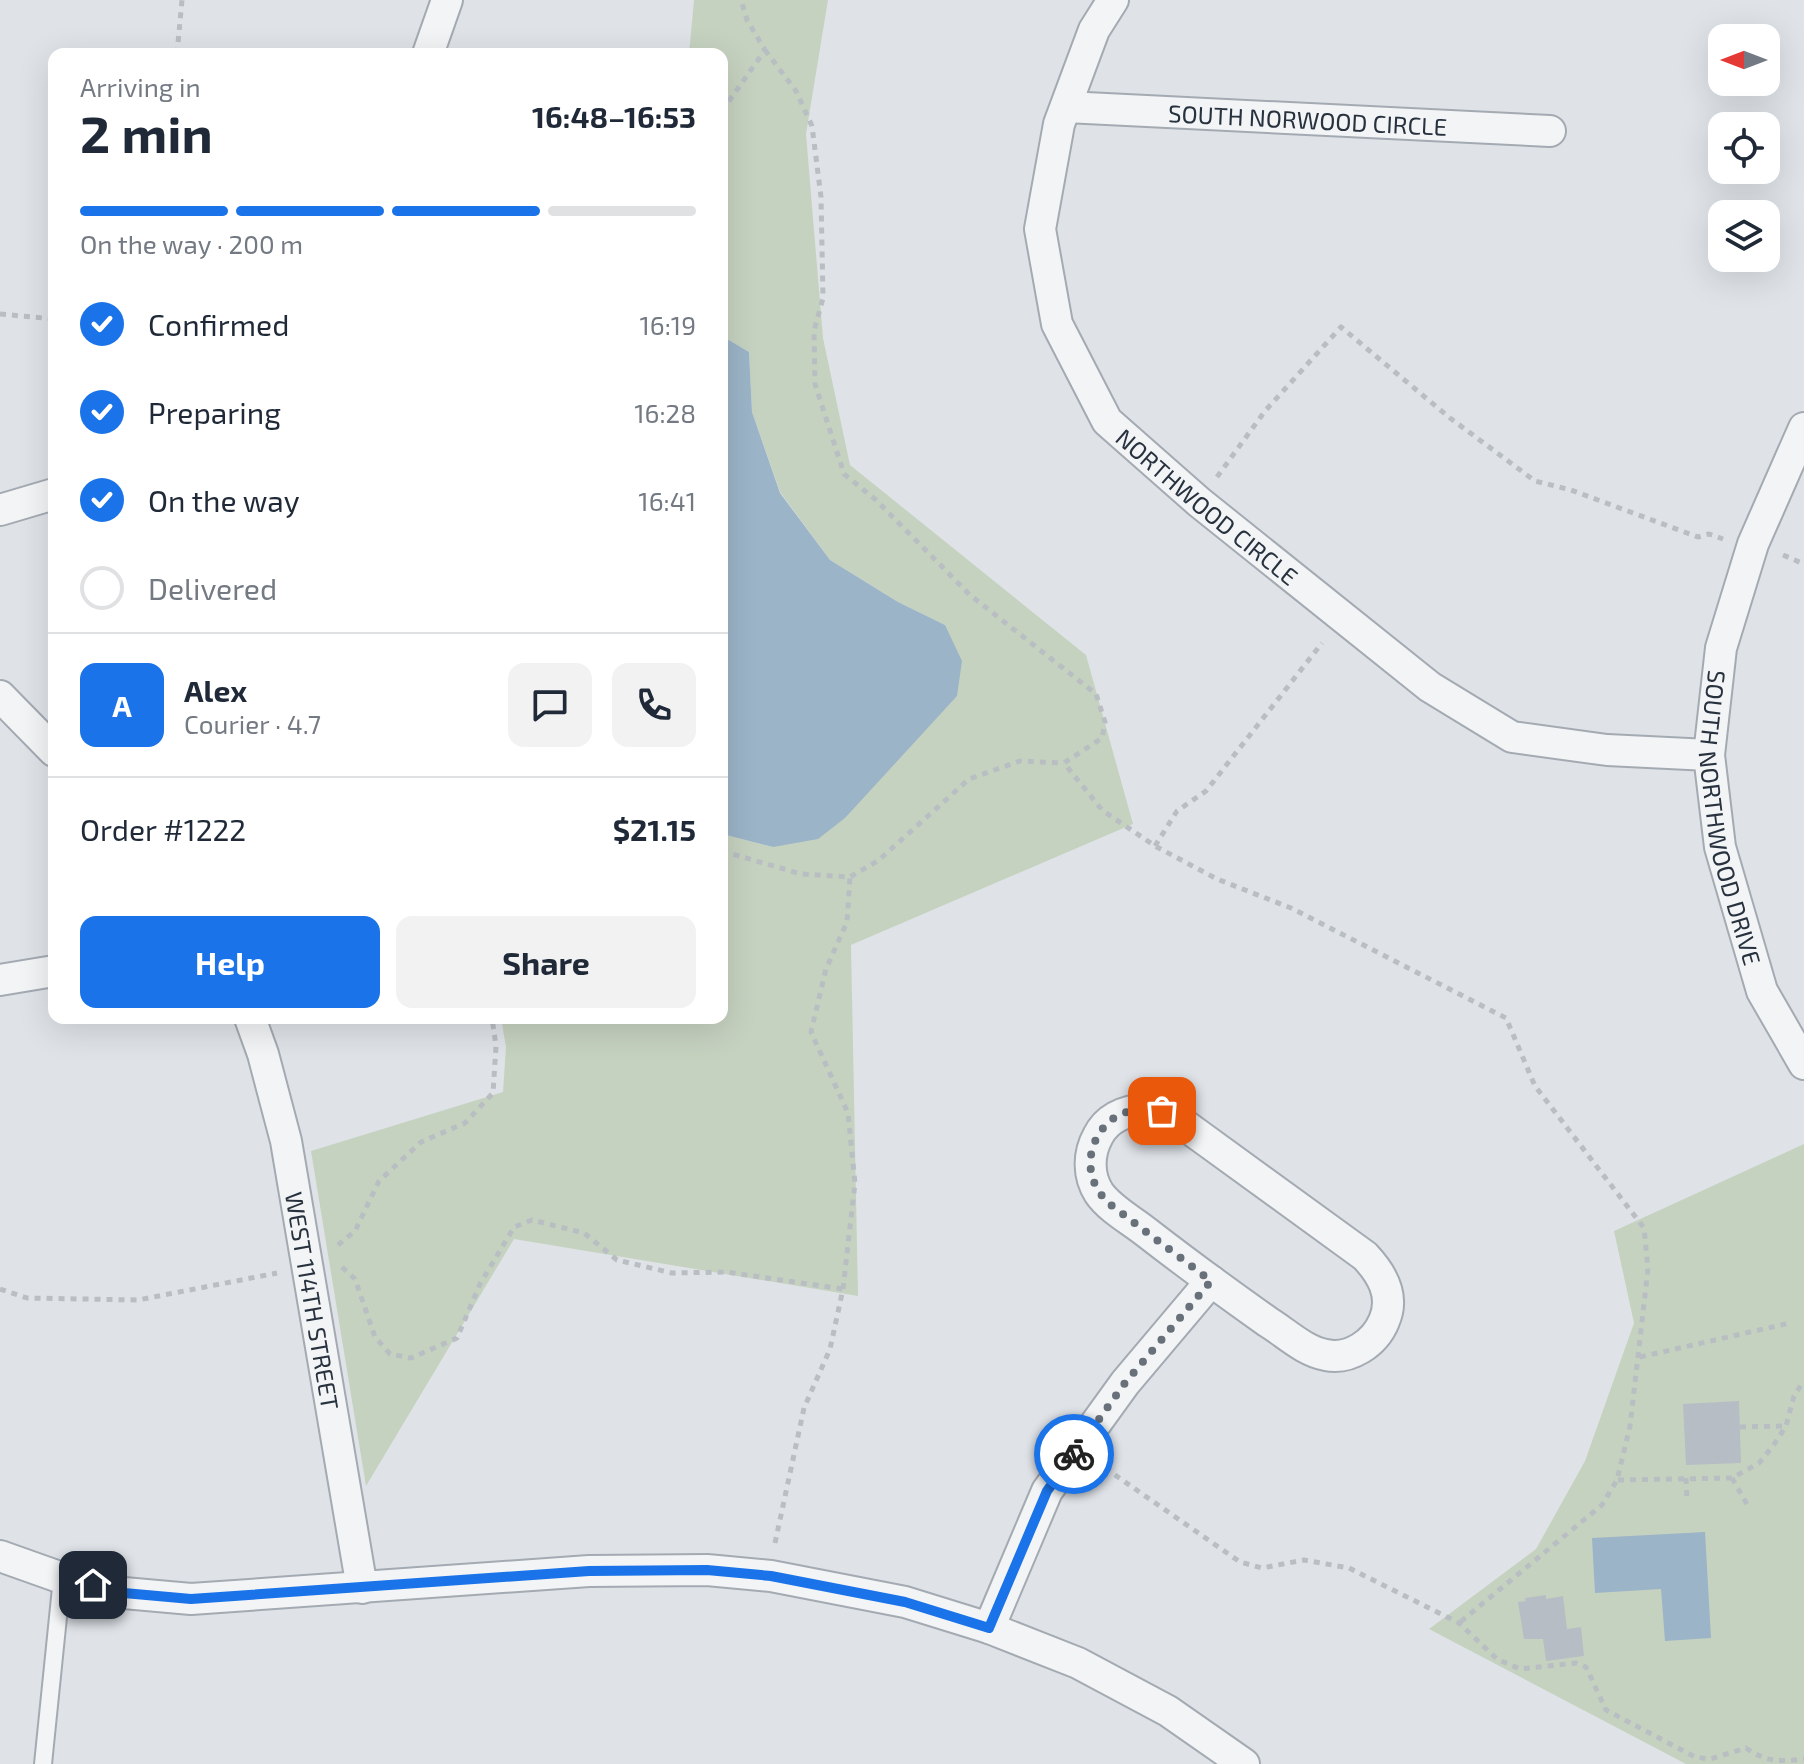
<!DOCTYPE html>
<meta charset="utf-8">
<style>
body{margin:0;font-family:"Exo 2",sans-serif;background:#f2f2f3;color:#1f2937;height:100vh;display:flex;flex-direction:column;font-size:30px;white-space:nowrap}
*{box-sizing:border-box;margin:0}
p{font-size:26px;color:#747a83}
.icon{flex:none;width:44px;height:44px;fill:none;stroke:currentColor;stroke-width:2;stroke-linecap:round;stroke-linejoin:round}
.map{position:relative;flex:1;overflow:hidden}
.drawer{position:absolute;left:48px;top:48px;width:680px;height:976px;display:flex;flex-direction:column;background:#fff;border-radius:16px;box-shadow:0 8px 32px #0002}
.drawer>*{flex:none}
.needle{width:52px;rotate:270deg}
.tools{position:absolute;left:1708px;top:24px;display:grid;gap:16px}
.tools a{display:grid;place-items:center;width:72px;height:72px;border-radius:16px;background:#fff;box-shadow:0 8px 32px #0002;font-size:40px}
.pin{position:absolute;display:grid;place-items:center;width:68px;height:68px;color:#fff;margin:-34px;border-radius:16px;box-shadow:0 4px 12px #0006}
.courier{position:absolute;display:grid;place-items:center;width:80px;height:80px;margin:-40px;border:6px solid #1a73e8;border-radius:50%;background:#fff;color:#222;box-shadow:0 2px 10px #0007}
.overview em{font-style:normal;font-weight:700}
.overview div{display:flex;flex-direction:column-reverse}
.overview{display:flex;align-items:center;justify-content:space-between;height:136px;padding:0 32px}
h1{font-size:52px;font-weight:700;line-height:60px}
.bar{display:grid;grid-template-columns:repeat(4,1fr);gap:12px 8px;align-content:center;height:96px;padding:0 32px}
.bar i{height:10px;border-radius:6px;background:#e0e1e3}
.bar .current{background:#1a73e8}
.bar p{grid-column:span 4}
.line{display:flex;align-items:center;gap:20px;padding:0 32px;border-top:2px solid #e0e1e3}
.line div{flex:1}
.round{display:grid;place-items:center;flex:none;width:84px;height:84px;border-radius:16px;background:#f2f2f3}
ol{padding:0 32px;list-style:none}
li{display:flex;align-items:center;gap:24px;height:88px}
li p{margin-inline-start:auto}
li .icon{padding:8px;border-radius:50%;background:#1a73e8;color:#fff;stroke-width:4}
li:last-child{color:#747a83}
li i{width:44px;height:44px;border:4px solid #e0e1e3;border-radius:50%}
.action{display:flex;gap:16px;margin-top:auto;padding:16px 32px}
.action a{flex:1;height:92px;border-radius:16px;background:#1a73e8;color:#fff;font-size:32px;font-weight:700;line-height:92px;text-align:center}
.action a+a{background:#f2f2f3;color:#1f2937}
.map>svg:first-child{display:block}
</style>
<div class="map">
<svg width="1804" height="1764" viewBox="0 0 1804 1764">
<rect width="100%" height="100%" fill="#dfe3e8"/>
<path fill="#c6d2c0" d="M694 0H828L806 134 823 338 850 465 1086 655 1133 824 851 945 858 1296 514 1239 366 1486 311 1151 503 1092 506 1047 501 1018H722V834L773 847 935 717 957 696 945 625 898 602 830 560 780 492 752 412 749 352 722 336V54H689Z
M1804 1144V1764H1686L1429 1629 1536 1549 1585 1461 1634 1323 1614 1231Z"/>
<path fill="#9bb4c7" d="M722 336 749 352 752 412 780 493 830 560 898 602 945 625 962 661 957 696 845 818 818 839 773 847 722 834Z
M1705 1532 1711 1638 1665 1641 1661 1589 1595 1593 1592 1538Z"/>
<path fill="#b6bdc5" d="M1739 1401 1741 1463 1686 1465 1683 1404Z
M1546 1595V1599L1563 1596 1567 1629 1581 1627 1584 1656 1546 1661 1543 1639H1524L1518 1602 1526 1601 1525 1598Z"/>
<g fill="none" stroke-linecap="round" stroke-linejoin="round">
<defs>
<path id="service" d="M43 1764 62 1578"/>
<g id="minor">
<path id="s1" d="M1113 0 1094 30 1059 124 1040 229 1057 324 1107 421 1199 502 1430 687 1512 737 1607 750 1709 755"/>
<path d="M428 54 447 0"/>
<path id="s2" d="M1066 107 1550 131"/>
<path id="s3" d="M1804 428 1753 544 1721 648 1709 755 1720 847 1762 991 1804 1064"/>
<path d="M0 510 54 494"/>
<path d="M0 696 54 751"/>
<path d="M0 980 54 971"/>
<path id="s4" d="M250 1018 263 1054 286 1141 362 1588"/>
<path d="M1148 1109 1175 1118 1365 1256C1382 1274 1395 1296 1384 1321 1375 1343 1350 1360 1326 1355 1304 1351 1286 1333 1268 1322 1227 1293 1186 1263 1146 1232 1131 1220 1110 1209 1099 1193 1088 1176 1088 1154 1098 1136 1108 1116 1128 1110 1148 1109Z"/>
<path d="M0 1556 62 1578 124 1593 191 1599 589 1571 707 1570 771 1576 905 1602 989 1628 1078 1663 1168 1711 1244 1764"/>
<path d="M989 1628 1047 1491 1125 1383 1211 1281"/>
</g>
</defs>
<use href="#service" stroke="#a4aab2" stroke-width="20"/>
<use href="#minor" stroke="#a4aab2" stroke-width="34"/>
<path stroke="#b9bec3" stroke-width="5" stroke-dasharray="6 6" stroke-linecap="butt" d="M765 50 796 91 812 126 821 197 823 298 814 331 815 384 844 474 876 500 970 595 1096 694 1105 722 1102 738 1064 763 1102 810 1155 846 1217 879 1291 908 1506 1018 1535 1086 1644 1228 1648 1269 1630 1426 1617 1480 1602 1505 1459 1623
M177 54 182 0
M722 111 765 50 747 20 741 0
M0 314 54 319
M1217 477 1265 411 1341 327 1450 418 1535 481 1571 490 1698 537 1709 534 1723 539
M1783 555 1804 564
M1155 846 1177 811 1206 791 1322 643
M722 851 801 874 850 877 879 860 969 779 1020 761 1064 763
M338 1245 355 1231 379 1181 421 1142 465 1123 493 1093 496 1046 492 1018
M342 1267 355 1279 375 1337 390 1354 411 1358 457 1338 480 1284 514 1227 532 1220 584 1233 617 1260 672 1273 726 1272 843 1289
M0 1289 27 1298 138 1300 277 1273
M1640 1357 1790 1323
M1740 1427 1785 1426
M1105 1468 1240 1562 1262 1568 1304 1560 1349 1568 1459 1623 1497 1659 1520 1669 1576 1663 1586 1667 1606 1710 1695 1757 1710 1759 1746 1748C1766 1762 1780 1762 1804 1759
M1686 1478 1687 1502
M1732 1478 1748 1506
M1618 1480 1732 1478 1759 1463 1773 1446 1786 1426 1794 1396 1801 1385
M775 1543 804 1408 830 1349 843 1289 855 1183 848 1113 811 1032 826 969 847 922 850 877"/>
<use href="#service" stroke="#f2f4f6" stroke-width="16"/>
<use href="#minor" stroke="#f2f4f6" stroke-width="30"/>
</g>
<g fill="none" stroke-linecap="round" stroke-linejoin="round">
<path stroke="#68707a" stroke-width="8" stroke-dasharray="0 14.4" d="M1074 1454 1125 1383 1211 1281C1185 1261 1158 1241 1132 1221 1121 1212 1108 1205 1100 1193 1085 1172 1088 1144 1106 1125 1121 1109 1142 1107 1162 1111"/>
<path stroke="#1a73e8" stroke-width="10" d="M93 1585 124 1593 191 1599 589 1571 707 1570 771 1576 905 1602 989 1628 1047 1491 1074 1454"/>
</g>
<g text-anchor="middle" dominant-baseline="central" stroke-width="6" stroke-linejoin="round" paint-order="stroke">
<g font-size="24" fill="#28323f" stroke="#eff2f6">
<text stroke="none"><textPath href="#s2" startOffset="242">SOUTH NORWOOD CIRCLE</textPath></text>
<text stroke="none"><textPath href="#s1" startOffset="580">NORTHWOOD CIRCLE</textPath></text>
<text stroke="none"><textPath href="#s3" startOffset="408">SOUTH NORTHWOOD DRIVE</textPath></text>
<text stroke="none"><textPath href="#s4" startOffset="290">WEST 114TH STREET</textPath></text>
</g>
</g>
</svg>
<div class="tools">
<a><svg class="needle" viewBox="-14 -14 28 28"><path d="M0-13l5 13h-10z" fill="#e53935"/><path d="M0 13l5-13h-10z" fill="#747a83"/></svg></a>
<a><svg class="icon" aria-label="locate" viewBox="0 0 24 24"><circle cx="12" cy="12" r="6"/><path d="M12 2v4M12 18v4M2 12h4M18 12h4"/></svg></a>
<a><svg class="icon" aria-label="layers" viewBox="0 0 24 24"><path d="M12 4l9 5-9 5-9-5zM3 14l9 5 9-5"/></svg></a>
</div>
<div class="pin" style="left:1162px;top:1111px;background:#ea580c"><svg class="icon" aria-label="bag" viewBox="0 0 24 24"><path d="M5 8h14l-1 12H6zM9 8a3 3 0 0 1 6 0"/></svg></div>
<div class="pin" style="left:93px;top:1585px;background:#1f2937"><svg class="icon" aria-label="home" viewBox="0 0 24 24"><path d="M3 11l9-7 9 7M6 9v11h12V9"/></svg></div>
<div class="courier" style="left:1074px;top:1454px"><svg class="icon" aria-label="bike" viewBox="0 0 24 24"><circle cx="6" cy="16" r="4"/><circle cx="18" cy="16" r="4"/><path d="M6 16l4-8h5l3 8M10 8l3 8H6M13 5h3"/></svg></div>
<section class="drawer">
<div class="overview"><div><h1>2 min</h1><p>Arriving in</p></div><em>16:48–16:53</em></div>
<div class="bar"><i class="current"></i><i class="current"></i><i class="current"></i><i></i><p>On the way · 200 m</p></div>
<ol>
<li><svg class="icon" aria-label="check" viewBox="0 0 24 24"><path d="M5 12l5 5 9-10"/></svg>Confirmed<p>16:19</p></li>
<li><svg class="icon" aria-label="check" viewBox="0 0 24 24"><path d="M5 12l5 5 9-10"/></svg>Preparing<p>16:28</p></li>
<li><svg class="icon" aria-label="check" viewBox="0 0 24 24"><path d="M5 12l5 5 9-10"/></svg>On the way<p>16:41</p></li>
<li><i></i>Delivered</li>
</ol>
<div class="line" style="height:144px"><b class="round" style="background:#1a73e8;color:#fff">A</b><div><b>Alex</b><p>Courier · 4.7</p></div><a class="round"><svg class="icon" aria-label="chat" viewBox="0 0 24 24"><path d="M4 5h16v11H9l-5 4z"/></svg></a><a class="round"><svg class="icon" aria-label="phone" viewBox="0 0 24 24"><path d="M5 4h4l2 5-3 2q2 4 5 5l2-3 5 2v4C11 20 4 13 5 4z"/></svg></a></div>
<div class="line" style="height:104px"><div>Order #1222</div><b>$21.15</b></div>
<div class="action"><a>Help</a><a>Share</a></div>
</section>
</div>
